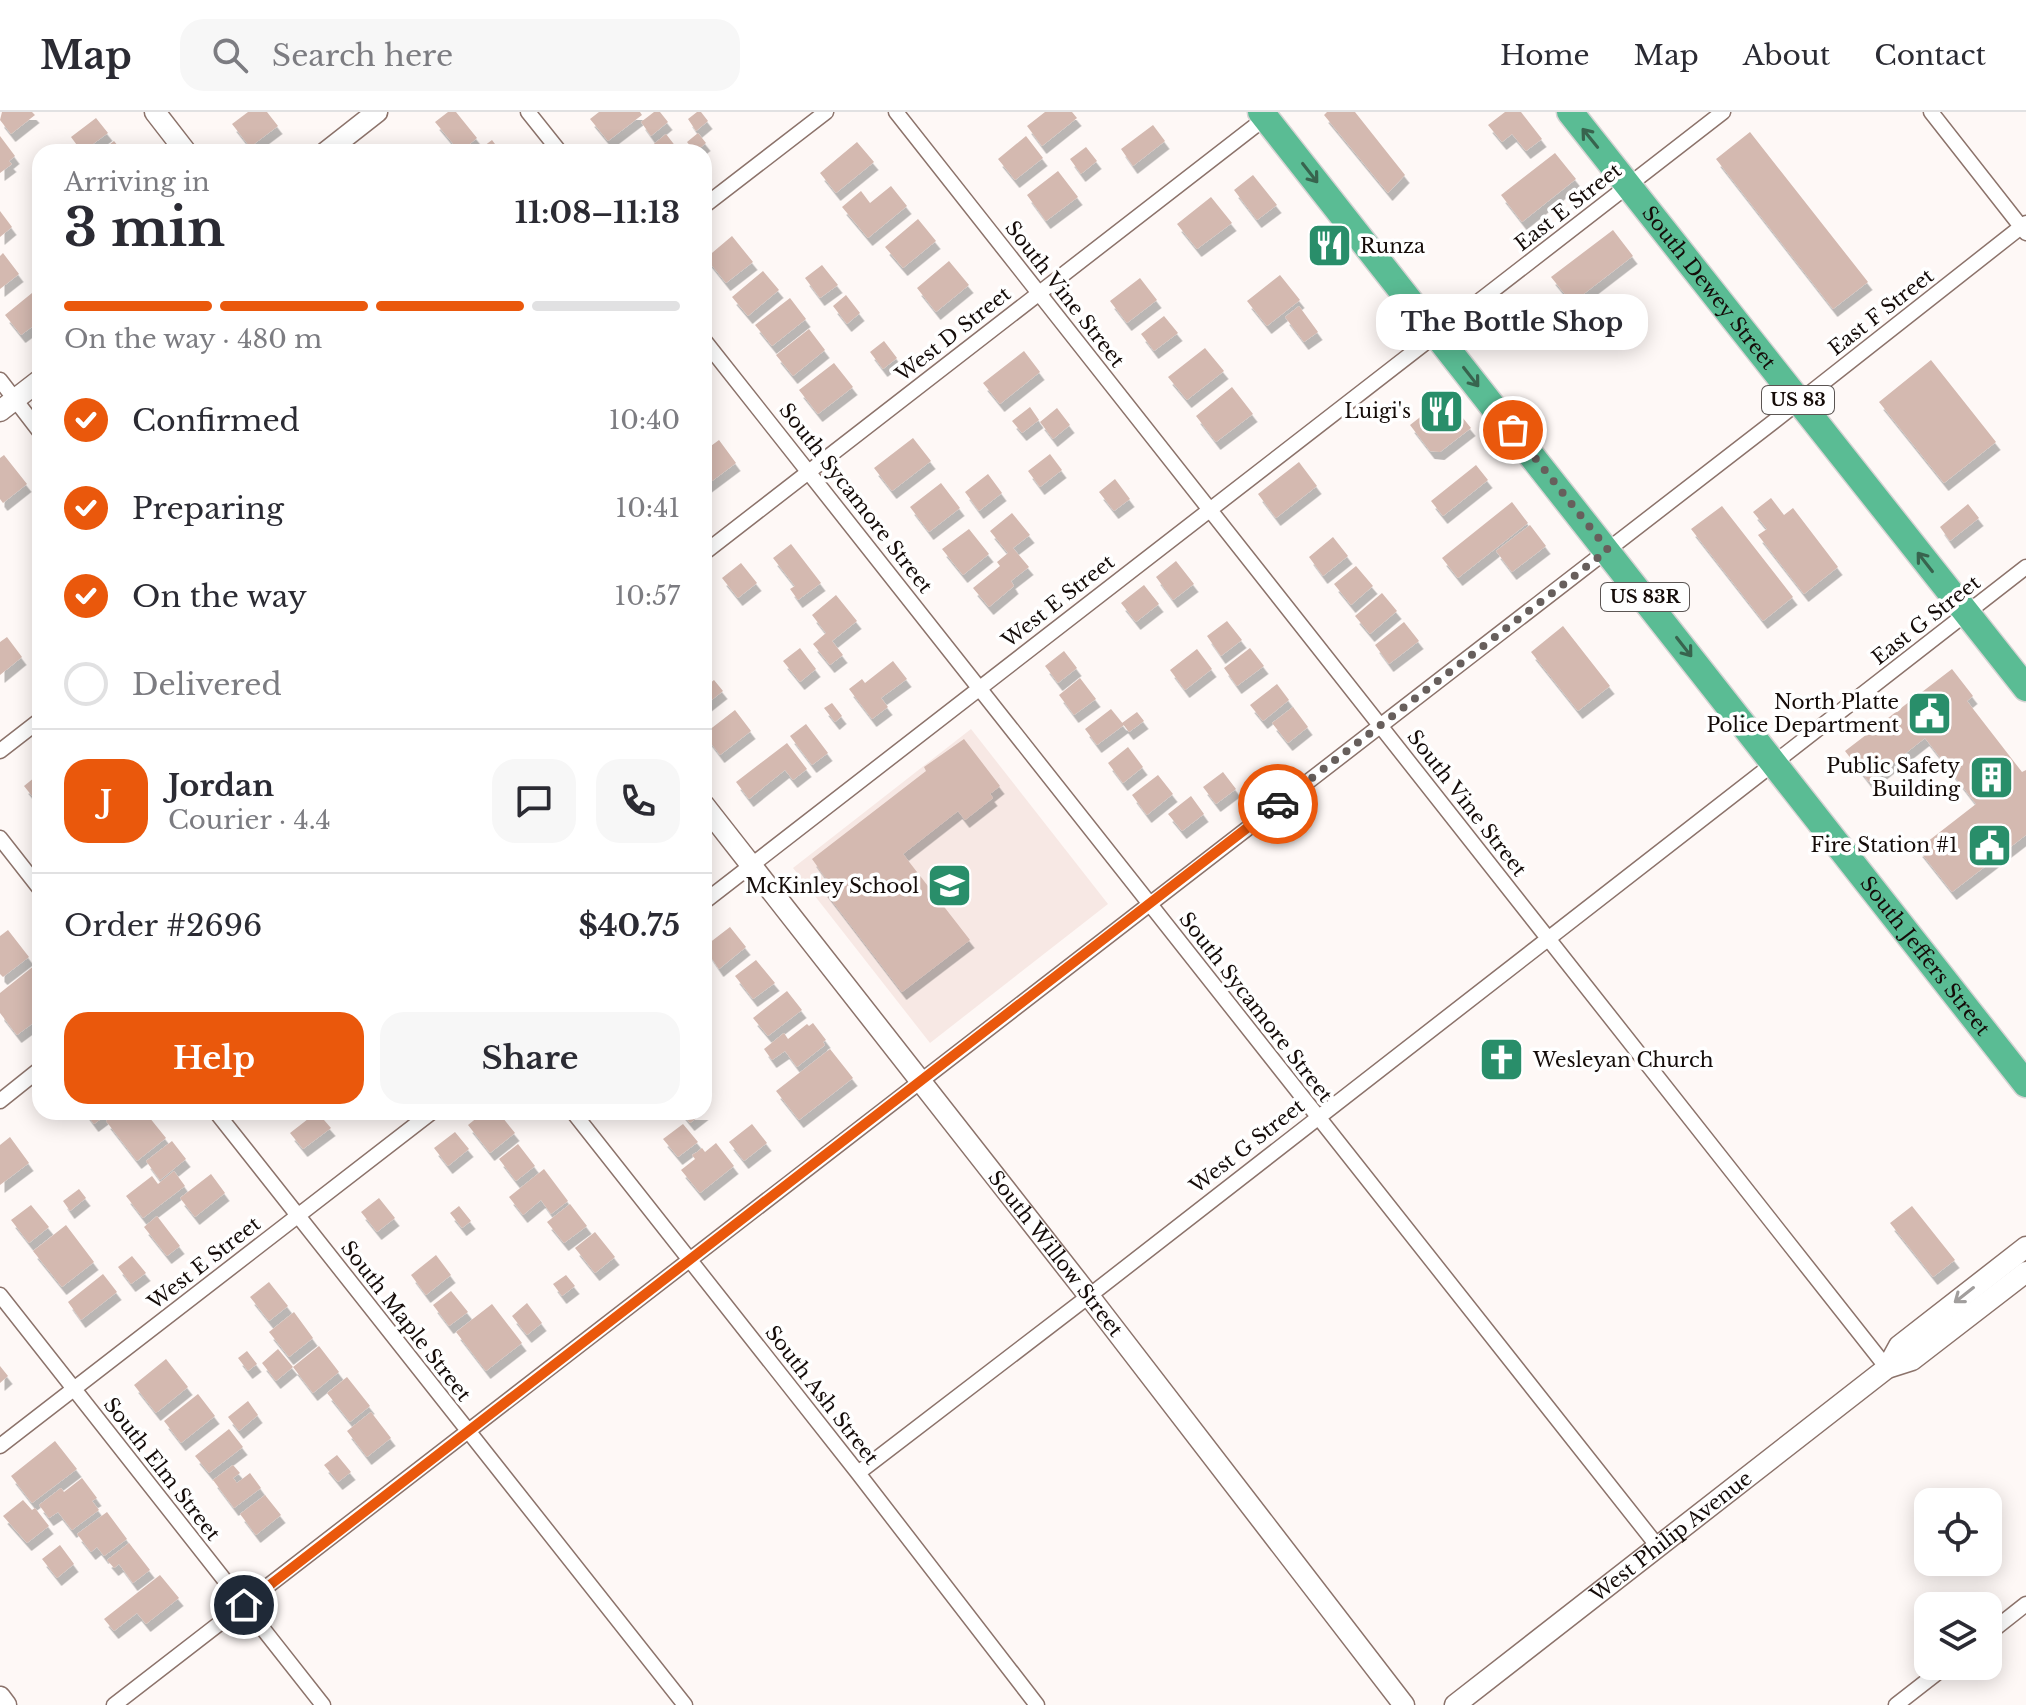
<!DOCTYPE html>
<meta charset="utf-8">
<style>
body{margin:0;font-family:"Libre Baskerville",serif;background:#f7f7f7;color:#2b2b33;height:100vh;display:flex;flex-direction:column;font-size:30px;white-space:nowrap}
*{box-sizing:border-box;margin:0}
p{font-size:26px;color:#7c7c81}
.icon{flex:none;width:44px;height:44px;fill:none;stroke:currentColor;stroke-width:2;stroke-linecap:round;stroke-linejoin:round}
.map{position:relative;flex:1;overflow:hidden}
.details{position:absolute;left:32px;top:32px;width:680px;height:976px;display:flex;flex-direction:column;background:#fff;border-radius:24px;box-shadow:0 4px 20px #0003}
.details>*{flex:none}
.fabs{position:absolute;left:1914px;top:1376px;display:grid;gap:16px}
.fabs a{display:grid;place-items:center;width:88px;height:88px;border-radius:16px;background:#fff;box-shadow:0 4px 20px #0003;font-size:40px}
.pin{position:absolute;display:grid;place-items:center;width:68px;height:68px;color:#fff;margin:-34px;border:4px solid #fff;border-radius:50%;box-shadow:0 2px 8px #0007}
.courier{position:absolute;display:grid;place-items:center;width:80px;height:80px;margin:-40px;border:6px solid #ea580c;border-radius:50%;background:#fff;color:#222;box-shadow:0 2px 10px #0007}
.bubble{position:absolute;height:56px;border-radius:24px;background:#fff;box-shadow:0 4px 20px #0003;font-size:26px;font-weight:700;line-height:56px;text-align:center}
.overview em{font-style:normal;font-weight:700}
.overview div{display:flex;flex-direction:column-reverse}
.overview{display:flex;align-items:center;justify-content:space-between;height:136px;padding:0 32px}
h1{font-size:52px;font-weight:700;line-height:60px}
.bar{display:grid;grid-template-columns:repeat(4,1fr);gap:12px 8px;align-content:center;height:96px;padding:0 32px}
.bar i{height:10px;border-radius:6px;background:#e1e1e2}
.bar .on{background:#ea580c}
.bar p{grid-column:span 4}
.line{display:flex;align-items:center;gap:20px;padding:0 32px;border-top:2px solid #e1e1e2}
.line div{flex:1}
.round{display:grid;place-items:center;flex:none;width:84px;height:84px;border-radius:24px;background:#f7f7f7}
ol{padding:0 32px;list-style:none}
li{display:flex;align-items:center;gap:24px;height:88px}
li p{margin-inline-start:auto}
li .icon{padding:8px;border-radius:50%;background:#ea580c;color:#fff;stroke-width:4}
li:last-child{color:#7c7c81}
li i{width:44px;height:44px;border:4px solid #e1e1e2;border-radius:50%}
.action{display:flex;gap:16px;margin-top:auto;padding:16px 32px}
.action a{flex:1;height:92px;border-radius:24px;background:#ea580c;color:#fff;font-size:32px;font-weight:700;line-height:92px;text-align:center}
.action a+a{background:#f7f7f7;color:#2b2b33}
header{display:flex;align-items:center;gap:48px;box-sizing:border-box;height:112px;padding:0 40px;background:#fff;border-bottom:2px solid #e1e1e2}
header strong{font-size:38px}
nav{display:flex;gap:44px;margin-inline-start:auto;font-size:28px}
.search{width:560px;height:72px;background:#f7f7f7;display:flex;align-items:center;gap:20px;box-sizing:border-box;padding:0 28px;border-radius:24px;color:#7c7c81;font-size:30px}
.map>svg:first-child{display:block}
</style>
<header>
<strong>Map</strong>
<div class="search"><svg class="icon" aria-label="search" viewBox="0 0 24 24"><circle cx="10" cy="10" r="6"/><path d="M15 15l6 6"/></svg>Search here</div>
<nav><a>Home</a><a>Map</a><a>About</a><a>Contact</a></nav>
</header>
<div class="map">
<svg width="2026" height="1593" viewBox="0 0 2026 1593">
<defs>
<filter id="shadow"><feDropShadow dx="4.5" dy="8" stdDeviation="0" flood-color="#0004"/></filter>
</defs>
<rect width="100%" height="100%" fill="#fef8f6"/>
<path fill="#f7e8e4" d="M971 617 1108 792 930 931 793 756Z"/>
<path fill="#d4b9b0" filter="url(#shadow)" d="M2 0H32L35 3 11 22 0 8Z
M248 0H267L278 14 250 35 232 12Z
M448 0H456L477 26 460 40 435 10Z
M599 0H640L642 3 608 29 590 7Z
M654 0H660L668 10 651 24 641 10Z
M697 0H701L708 9 696 19 688 7Z
M1045 0H1072L1077 6 1042 34 1027 14Z
M1327 0H1355L1405 63 1388 81 1324 3Z
M1505 0H1521L1542 27 1526 39 1512 22 1502 30 1488 13Z
M96 6 108 21 82 40 71 25Z
M1153 13 1165 29 1133 54 1121 37Z
M1750 20 1868 170 1833 197 1716 47Z
M698 21 706 31 695 40 687 30Z
M666 22 680 40H644Z
M0 24 15 44 9 49 12 52 0 61Z
M1026 24 1043 46 1015 68 998 47Z
M492 28 501 40H476Z
M114 29 123 40H100Z
M857 30 874 50 836 81 820 61Z
M1086 35 1097 49 1081 62 1070 47Z
M1555 41 1576 67 1522 110 1501 83Z
M1058 59 1078 85 1046 109 1027 83Z
M1253 63 1277 93 1257 108 1234 78Z
M891 74 907 94 868 126 842 95 861 79 870 91Z
M1211 85 1232 111 1197 137 1177 112Z
M0 99 12 115 0 125Z
M918 107 936 129 903 156 885 135Z
M1613 118 1633 144 1572 191 1551 165Z
M732 124 753 150 726 171 706 146Z
M3 141 19 162 0 177V144Z
M949 149 969 173 936 200 917 176Z
M822 153 838 173 820 186 805 166Z
M763 159 779 178 748 204 732 185Z
M1280 163 1300 188 1267 214 1247 189Z
M1140 166 1157 188 1127 211 1110 189Z
M32 181 40 191V209L21 223 5 203Z
M846 183 860 201 847 212 833 194Z
M790 186 806 207 772 234 755 213Z
M1299 194 1318 220 1304 230 1285 205Z
M1164 204 1178 221 1154 239 1141 222Z
M809 217 825 238 793 264 776 243Z
M884 229 897 246 883 257 870 240Z
M1205 236 1224 259 1187 288 1168 265Z
M1024 239 1040 260 1000 292 983 271Z
M1931 248 1996 330 1944 371 1879 290Z
M834 251 853 275 818 302 799 278Z
M1232 275 1253 302 1216 330 1196 304Z
M1446 285 1471 316 1440 340 1430 339 1410 313Z
M1030 295 1039 308 1022 321 1012 309Z
M1057 296 1070 313 1053 327 1040 310Z
M913 326 931 349 892 379 874 356Z
M719 328 736 351 704 375V339Z
M1050 342 1062 358 1040 375 1028 359Z
M4 343 27 372 3 391 0 387V346Z
M1299 350 1317 374 1276 406 1258 382Z
M1476 353 1488 368 1443 404 1431 389Z
M988 362 1002 381 979 399 965 380Z
M1115 367 1130 387 1114 399 1099 380Z
M941 371 960 396 929 420 910 395Z
M1771 386 1784 403 1793 396 1838 455 1804 482 1758 423 1767 417 1753 400Z
M1512 390 1528 411 1458 466 1442 446Z
M1968 392 1979 406 1950 429 1940 415Z
M1722 394 1793 485 1763 509 1691 417Z
M1012 401 1030 423 1013 436 1029 455 1011 469 1014 474 989 495 973 476 1000 454 997 450 1008 441 990 419Z
M1530 413 1546 434 1512 460 1496 439Z
M969 417 989 442 963 463 942 437Z
M1333 425 1348 444 1323 464 1309 445Z
M791 432 821 471 798 488 790 477 795 474 773 446Z
M1176 449 1194 472 1173 488 1156 465Z
M741 451 757 471 738 486 722 466Z
M1356 454 1373 474 1351 493 1334 472Z
M1144 473 1159 492 1136 510 1121 491Z
M1382 481 1397 499 1370 522 1355 504Z
M836 483 857 509 832 529 843 543 830 553 813 532 826 521 812 503Z
M1227 509 1242 528 1221 544 1207 524Z
M1404 510 1419 529 1389 552 1375 533Z
M1563 514 1610 574 1578 599 1531 540Z
M7 525 22 545 0 563V530Z
M800 536 816 557 800 570 783 549Z
M1250 536 1264 554 1237 574 1224 556Z
M1197 537 1212 557 1185 578 1170 558Z
M1064 539 1077 556 1058 571 1045 554Z
M893 549 907 567 881 586 888 595 872 607 849 577 862 567 865 571Z
M1952 557 1973 584 1967 589 2022 660 2026 658V723L1952 780 1918 737 1976 692 1925 626 1869 670 1845 639Z
M1080 566 1096 587 1074 603 1059 583Z
M704 567 709 572 714 568 723 579 704 594Z
M1277 572 1289 588 1263 609 1250 593Z
M832 591 842 604 835 610 824 596Z
M1293 595 1308 615 1288 631 1272 611Z
M1111 597 1124 613 1097 633 1085 617Z
M735 598 751 619 720 643 704 622Z
M1137 600 1144 609 1129 620 1122 611Z
M806 612 828 641 812 653 790 624Z
M964 627 1000 674 990 682 993 686 965 708 958 699 903 742 970 828 902 880 823 777 830 772 812 747 926 659 924 655Z
M787 631 807 657 793 668 785 658 749 687 736 670Z
M1128 635 1143 655 1123 671 1108 651Z
M1223 660 1236 677 1216 692 1203 675Z
M40 661V694L24 674Z
M1158 663 1173 682 1147 703 1132 683Z
M1191 684 1204 702 1182 719 1168 702Z
M730 815 746 835 719 857 704 835Z
M8 818 29 845 3 865 0 862V824Z
M756 848 775 871 753 887 735 864Z
M35 853 40 860V906L17 923 0 901V881Z
M787 879 802 898 768 924 753 906Z
M813 911 826 928 823 930 825 933 797 955 785 939 772 948 764 937 784 921 788 927 807 912 809 914Z
M830 937 853 966 799 1008 776 979Z
M85 1000H110L94 1012Z
M118 1000H145L166 1026 137 1049 106 1009Z
M317 1000 331 1016 303 1037 290 1021Z
M484 1000H498L515 1021 490 1041 468 1013Z
M681 1000H704L690 1011Z
M683 1012 698 1030 678 1045 663 1027Z
M752 1012 767 1031 744 1049 729 1030Z
M455 1020 469 1037 448 1054 434 1036Z
M10 1025 29 1051 0 1073V1033Z
M172 1029 186 1047 160 1068 146 1049Z
M716 1031 734 1054 700 1081 681 1058 695 1047 692 1043 697 1040 702 1036 705 1040Z
M518 1032 535 1054 516 1069 499 1047Z
M544 1057 568 1089 551 1102 541 1088 523 1103 509 1085Z
M174 1059 185 1074 143 1106 126 1084 152 1064 158 1072Z
M211 1062 225 1081 195 1105 180 1086Z
M79 1077 86 1086 70 1099 63 1089Z
M379 1086 395 1106 377 1120 361 1100Z
M570 1092 587 1114 564 1131 547 1110Z
M31 1093 49 1115 29 1131 11 1108Z
M459 1094 471 1109 462 1116 450 1101Z
M1912 1094 1955 1148 1933 1165 1890 1111Z
M157 1104 180 1134 167 1144 144 1115Z
M66 1113 94 1150 62 1175 33 1139Z
M595 1120 615 1145 595 1161 575 1136Z
M436 1143 451 1163 426 1183 411 1163Z
M132 1144 146 1161 131 1172 118 1155Z
M103 1162 117 1180 81 1208 68 1190Z
M566 1163 575 1174 562 1184 553 1172Z
M269 1170 288 1194 269 1209 250 1185Z
M451 1179 468 1200 449 1214 433 1193Z
M527 1191 542 1211 527 1223 512 1204Z
M492 1192 522 1231 486 1259 456 1220Z
M294 1200 313 1226 289 1245 269 1220Z
M319 1234 339 1260 313 1281 293 1255 276 1269 262 1251 278 1237 293 1255Z
M247 1239 257 1252 248 1259 238 1246Z
M166 1247 188 1275 156 1301 134 1273Z
M0 1254 8 1264 0 1271Z
M347 1265 370 1294 350 1310 327 1281Z
M198 1282 215 1304 181 1331 164 1309Z
M248 1289 258 1303 239 1319 228 1305Z
M371 1300 391 1326 367 1345 347 1319Z
M229 1317 243 1335 209 1361 195 1344Z
M55 1329 77 1357 32 1391 11 1364Z
M337 1343 351 1360 338 1370 324 1353Z
M233 1353 240 1361 233 1366 237 1371 250 1361 261 1376 234 1396 213 1368Z
M82 1366 97 1386 92 1389 99 1398 72 1418 58 1400 49 1406 39 1393 61 1376 64 1380Z
M265 1383 281 1403 256 1423 240 1402Z
M23 1388 32 1398 35 1396 49 1414 27 1431 3 1404Z
M107 1400 127 1427 104 1444 97 1435 91 1440 77 1422Z
M129 1431 150 1458 133 1471 119 1452 114 1456 107 1448Z
M60 1433 74 1452 57 1466 42 1447Z
M160 1463 179 1486 146 1512 137 1501 114 1519 104 1507Z"/>
<g fill="none" stroke-linecap="round" stroke-linejoin="round">
<defs>
<path id="street" d="M528 0 560 40
M896 0 1887 1256
M1931 0 2026 121
M704 94 826 0
M704 228 1659 1436
M0 268 40 320
M704 441 1269 3
M0 639 40 608
M0 726 40 777
M704 790 1723 0
M0 989 40 957
M216 1000 685 1593
M573 1000 858 1361 1037 1593
M0 1183 323 1593
M0 1334 432 1000
M858 1361 1089 1184 2026 455
M1988 1522 2026 1492
M114 1593 1777 307 2026 111
M1896 1593 1946 1554"/>
<g id="secondary">
<path d="M155 0 186 40"/>
<path d="M326 40 377 0"/>
<path d="M0 299 40 268"/>
<path id="s1" d="M704 693 1089 1184 1404 1593"/>
<path d="M1887 1256 1899 1234 2026 1135"/>
<path d="M0 1585 6 1593"/>
<path id="s2" d="M1455 1593 1887 1256 1912 1248 2026 1160"/>
</g>
<g id="highway">
<path id="s3" d="M1261 0 2026 972"/>
<path id="s4" d="M1570 0 2026 576"/>
</g>
</defs>
<use href="#street" stroke="#8c736b" stroke-width="17"/>
<use href="#secondary" stroke="#8c736b" stroke-width="23"/>
<use href="#highway" stroke="#d5d3d3" stroke-width="29"/>
<use href="#street" stroke="#fff" stroke-width="14"/>
<use href="#secondary" stroke="#fff" stroke-width="20"/>
<use href="#highway" stroke="#5abc94" stroke-width="26"/>
</g>
<defs><path id="oneway-shaft" d="M-6 0H5M1.5-3L5.5 0L1.5 3" fill="none" stroke-width="1.6" stroke-linecap="round" stroke-linejoin="round" transform="scale(2)"/></defs>
<g stroke="#38644e">
<use href="#oneway-shaft" transform="translate(1590 26) rotate(-129)"/>
<use href="#oneway-shaft" transform="translate(1310 61) rotate(52)"/>
<use href="#oneway-shaft" transform="translate(1471 265) rotate(52)"/>
<use href="#oneway-shaft" transform="translate(1925 450) rotate(-128)"/>
<use href="#oneway-shaft" transform="translate(1684 535) rotate(52)"/>
</g>
<use stroke="#a19e9d" href="#oneway-shaft" transform="translate(1964 1183) rotate(142)"/>
<g fill="none" stroke-linecap="round" stroke-linejoin="round">
<path stroke="#675f5c" stroke-width="8" stroke-dasharray="0 14.4" d="M1278 692 1608 438 1513 318"/>
<path stroke="#ea580c" stroke-width="10" d="M244 1493 1278 692"/>
</g>
<defs>
<symbol id="restaurant-square" viewBox="-11 -11 22 22"><rect x="-9" y="-9" width="18" height="18" rx="4" fill="#298e6a" stroke="#fff"/><path d="M-5-6h1v4h1v-4h1v4h1v-4h1v5L-1.5 .5V6h-2V.5L-5-1ZM5-6V6H3V1.5H1.5Q1.5-4 5-6Z" fill="#fff"/></symbol>
<symbol id="civic-square" viewBox="-11 -11 22 22"><rect x="-9" y="-9" width="18" height="18" rx="4" fill="#298e6a" stroke="#fff"/><path d="M-.6-6.5H3V-4.5H.6V-3L4-1V1h2V6H-6V1h2V-1L-.6-3ZM-1.2 2.5V6h2.4V2.5Z" fill="#fff"/></symbol>
<symbol id="building-square" viewBox="-11 -11 22 22"><rect x="-9" y="-9" width="18" height="18" rx="4" fill="#298e6a" stroke="#fff"/><path d="M-4-6H4V6H1V3H-1V6H-4ZM-2.5-4.3h1.7v1.8h-1.7ZM.8-4.3h1.7v1.8H.8ZM-2.5-1h1.7V.8h-1.7ZM.8-1h1.7V.8H.8Z" fill="#fff"/></symbol>
<symbol id="school-square" viewBox="-11 -11 22 22"><rect x="-9" y="-9" width="18" height="18" rx="4" fill="#298e6a" stroke="#fff"/><path d="M0-5L7-2L0 1L-7-2ZM-4 1L0 2.5L4 1V4Q0 6-4 4Z" fill="#fff"/></symbol>
<symbol id="church-square" viewBox="-11 -11 22 22"><rect x="-9" y="-9" width="18" height="18" rx="4" fill="#298e6a" stroke="#fff"/><path d="M-1.2-6h2.4v3.5h3.3v2.4h-3.3V6h-2.4V-.1h-3.3v-2.4h3.3Z" fill="#fff"/></symbol>
</defs>
<g fill-rule="evenodd">
<use href="#restaurant-square" x="1304" y="108" width="51" height="51"/>
<use href="#restaurant-square" x="1416" y="274" width="51" height="51"/>
<use href="#civic-square" x="1904" y="576" width="51" height="51"/>
<use href="#building-square" x="1966" y="640" width="51" height="51"/>
<use href="#civic-square" x="1964" y="708" width="51" height="51"/>
<use href="#school-square" x="924" y="748" width="51" height="51"/>
<use href="#church-square" x="1476" y="922" width="51" height="51"/>
</g>
<g text-anchor="middle" dominant-baseline="central" stroke-width="7" stroke-linejoin="round" paint-order="stroke">
<g fill="#fff" stroke="#5b5553" stroke-width="2">
<rect x="1762" y="274" width="72" height="28" rx="6"/>
<rect x="1601" y="471" width="88" height="28" rx="6"/>
</g>
<g font-size="18" font-weight="bold" fill="#150c09">
<text x="1798" y="288">US 83</text>
<text x="1645" y="485">US 83R</text>
</g>
<g font-size="20" fill="#150c09" stroke="#fff">
<text transform="translate(1568 95) rotate(-38)">East E Street</text>
<text stroke="none"><textPath href="#s4" startOffset="224">South Dewey Street</textPath></text>
<text transform="translate(1065 182) rotate(52)">South Vine Street</text>
<text transform="translate(1881 200) rotate(-38)">East F Street</text>
<text transform="translate(953 222) rotate(-38)">West D Street</text>
<text transform="translate(856 386) rotate(52)">South Sycamore Street</text>
<text transform="translate(1058 489) rotate(-38)">West E Street</text>
<text transform="translate(1926 508) rotate(-38)">East G Street</text>
<text transform="translate(1467 691) rotate(52)">South Vine Street</text>
<text stroke="none"><textPath href="#s3" startOffset="1074">South Jeffers Street</textPath></text>
<text transform="translate(1256 895) rotate(52)">South Sycamore Street</text>
<text transform="translate(1247 1034) rotate(-38)">West G Street</text>
<text stroke="none"><textPath href="#s1" startOffset="570">South Willow Street</textPath></text>
<text transform="translate(204 1151) rotate(-38)">West E Street</text>
<text transform="translate(406 1209) rotate(52)">South Maple Street</text>
<text transform="translate(822 1283) rotate(52)">South Ash Street</text>
<text transform="translate(162 1357) rotate(52)">South Elm Street</text>
<text stroke="none"><textPath href="#s2" startOffset="274">West Philip Avenue</textPath></text>
</g>
<g font-size="20" fill="#150c09" stroke="#fff" text-anchor="end">
<text x="1360" y="134" text-anchor="start">Runza</text>
<text x="1411" y="299">Luigi's</text>
<text x="1899" y="590">North Platte<tspan x="1899" dy="23">Police Department</tspan></text>
<text x="1960" y="654">Public Safety<tspan x="1960" dy="23">Building</tspan></text>
<text x="1958" y="733">Fire Station #1</text>
<text x="919" y="774">McKinley School</text>
<text x="1533" y="948" text-anchor="start">Wesleyan Church</text>
</g>
</g>
</svg>
<div class="fabs">
<a><svg class="icon" aria-label="locate" viewBox="0 0 24 24"><circle cx="12" cy="12" r="6"/><path d="M12 2v4M12 18v4M2 12h4M18 12h4"/></svg></a>
<a><svg class="icon" aria-label="layers" viewBox="0 0 24 24"><path d="M12 4l9 5-9 5-9-5zM3 14l9 5 9-5"/></svg></a>
</div>
<div class="pin" style="left:1513px;top:318px;background:#ea580c"><svg class="icon" aria-label="bag" viewBox="0 0 24 24"><path d="M5 8h14l-1 12H6zM9 8a3 3 0 0 1 6 0"/></svg></div>
<div class="pin" style="left:244px;top:1493px;background:#1f2937"><svg class="icon" aria-label="home" viewBox="0 0 24 24"><path d="M3 11l9-7 9 7M6 9v11h12V9"/></svg></div>
<div class="courier" style="left:1278px;top:692px"><svg class="icon" aria-label="car" viewBox="0 0 24 24"><path d="M5 17H2v-5l4-1 3-4h7l3 4 3 1v5h-3M9 17h6M6 11h13"/><circle cx="7" cy="17" r="2"/><circle cx="17" cy="17" r="2"/></svg></div>
<div class="bubble" style="left:1376px;top:182px;width:272px">The Bottle Shop</div>
<section class="details">
<div class="overview"><div><h1>3 min</h1><p>Arriving in</p></div><em>11:08–11:13</em></div>
<div class="bar"><i class="on"></i><i class="on"></i><i class="on"></i><i></i><p>On the way · 480 m</p></div>
<ol>
<li><svg class="icon" aria-label="check" viewBox="0 0 24 24"><path d="M5 12l5 5 9-10"/></svg>Confirmed<p>10:40</p></li>
<li><svg class="icon" aria-label="check" viewBox="0 0 24 24"><path d="M5 12l5 5 9-10"/></svg>Preparing<p>10:41</p></li>
<li><svg class="icon" aria-label="check" viewBox="0 0 24 24"><path d="M5 12l5 5 9-10"/></svg>On the way<p>10:57</p></li>
<li><i></i>Delivered</li>
</ol>
<div class="line" style="height:144px"><b class="round" style="background:#ea580c;color:#fff">J</b><div><b>Jordan</b><p>Courier · 4.4</p></div><a class="round"><svg class="icon" aria-label="chat" viewBox="0 0 24 24"><path d="M4 5h16v11H9l-5 4z"/></svg></a><a class="round"><svg class="icon" aria-label="phone" viewBox="0 0 24 24"><path d="M5 4h4l2 5-3 2q2 4 5 5l2-3 5 2v4C11 20 4 13 5 4z"/></svg></a></div>
<div class="line" style="height:104px"><div>Order #2696</div><b>$40.75</b></div>
<div class="action"><a>Help</a><a>Share</a></div>
</section>
</div>
